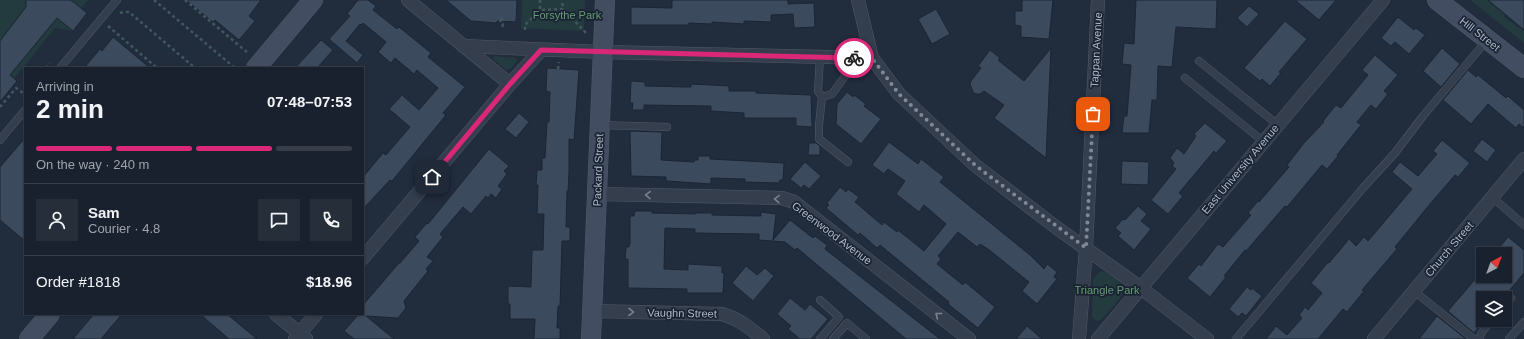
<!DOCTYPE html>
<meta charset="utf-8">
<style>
body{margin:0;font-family:Arial,sans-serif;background:#262e3a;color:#f1f3f6;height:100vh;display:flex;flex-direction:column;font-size:15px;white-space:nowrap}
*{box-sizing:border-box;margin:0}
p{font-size:13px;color:#9fa3aa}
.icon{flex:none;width:22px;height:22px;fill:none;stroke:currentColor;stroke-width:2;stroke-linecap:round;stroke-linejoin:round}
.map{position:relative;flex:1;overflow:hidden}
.side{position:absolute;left:24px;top:67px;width:340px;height:248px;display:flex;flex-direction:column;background:#19212e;border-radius:0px;box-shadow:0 1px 3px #0004,0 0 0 1px #373e4a}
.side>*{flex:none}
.needle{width:26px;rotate:41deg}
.fabs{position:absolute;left:1476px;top:247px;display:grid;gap:8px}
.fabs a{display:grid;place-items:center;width:36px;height:36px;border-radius:0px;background:#19212e;box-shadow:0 1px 3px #0004,0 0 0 1px #373e4a;font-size:20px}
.pin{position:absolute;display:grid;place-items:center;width:34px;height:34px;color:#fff;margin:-17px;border-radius:8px;box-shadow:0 2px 6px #0006}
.courier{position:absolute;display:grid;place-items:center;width:40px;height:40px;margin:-20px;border:3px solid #db2777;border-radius:50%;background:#fff;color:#222;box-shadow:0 1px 5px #0007}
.summary em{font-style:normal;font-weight:700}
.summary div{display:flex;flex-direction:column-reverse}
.summary{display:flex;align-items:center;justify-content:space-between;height:68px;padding:0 12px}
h1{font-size:26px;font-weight:700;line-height:30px}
.bar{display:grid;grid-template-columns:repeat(4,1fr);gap:6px 4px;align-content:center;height:48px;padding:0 12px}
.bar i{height:5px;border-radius:3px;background:#373e4a}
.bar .active{background:#db2777}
.bar p{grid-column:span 4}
.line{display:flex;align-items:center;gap:10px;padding:0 12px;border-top:1px solid #373e4a}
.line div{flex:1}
.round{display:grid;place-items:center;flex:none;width:42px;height:42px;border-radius:0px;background:#262e3a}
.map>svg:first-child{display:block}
</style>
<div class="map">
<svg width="1524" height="339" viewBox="0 0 1524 339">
<rect width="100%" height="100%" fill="#212c3d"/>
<path fill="#233b3e" d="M0 0H88L81 8 87 13 73 31 55 28 0 96Z
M522 0H585L584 31 521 28Z
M1470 0H1487L1505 15 1504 17 1524 31V43Z
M495 56 516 58 517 61 511 68 506 70 493 59Z
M1102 271C1108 272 1111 276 1116 279 1119 282 1123 284 1124 289 1124 296 1106 314 1101 320L1096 321 1092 317V315L1093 279 1097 274Z"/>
<path fill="#3c4a5d" stroke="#1c2534" d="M26 0H71L87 13 73 31 57 18 10 75 17 81 0 102V41L26 7Z
M186 0H261L249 16 255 21 239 40 215 20 213 22Z
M358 0H368L376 6 373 10 397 29 399 27 431 53 428 57 465 87 443 113 446 115 392 181 390 180 363 209V177L383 153 386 155 410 127 389 109 402 95 419 110 438 88 417 70 414 74 395 58 391 63 378 52 386 42 363 23 361 25 360 24 346 41 363 55 357 63 329 39 350 16 347 14Z
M446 0H517L516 22 497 21V23L471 21Z
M672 0H788V4L814 3 815 27 794 28 793 14 771 15V22L744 21V24L712 22V24L689 23 688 25H631V7L672 8Z
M1022 0H1053L1049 39 1021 37V26L1015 25V11H1022Z
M1136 0H1217L1216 29 1176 27 1172 67 1158 66 1157 100H1152L1149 133H1122L1124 116H1127L1131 65 1122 64 1124 43 1134 44Z
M1295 0H1336L1319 20Z
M1488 0H1524V30Z
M1249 6 1259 14 1247 27 1237 18Z
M936 9 950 34 932 44 918 19Z
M1398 17 1414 30 1416 28 1425 35 1409 54 1395 42 1391 46 1381 38Z
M1285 21 1307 39 1279 72 1281 73 1270 86 1262 79 1260 81 1244 68Z
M113 37 150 68H84L100 49 102 51Z
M321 40 333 50 317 68H295Z
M1051 48 1046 158 994 118 1004 105 984 91 980 94H976L973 92 970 84 971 81 981 68 978 66 990 50 1000 58 998 60 1024 81Z
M1442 48 1460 64 1441 87 1423 71Z
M1375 55 1398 75 1384 91 1388 94 1376 109 1371 105 1357 122 1361 125 1337 155 1338 156 1327 169 1322 165 1287 207 1285 206 1246 251 1245 250 1224 276 1226 277 1210 297 1187 278 1199 264 1201 266 1218 244 1223 247 1251 215 1248 213 1258 201 1259 202 1289 167 1287 165 1304 143 1324 122 1323 121 1336 105 1341 108 1368 75 1362 70Z
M547 68 579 70 574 140 569 139V172L568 191H567L566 227H570V241H562L560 306H558L557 328H560V339H534L535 319H510V304H508V286L531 287 532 250H543L544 214H537L538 185H536L537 170H542V158H545L547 122H549L550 92 546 91Z
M1468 70 1476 77 1478 75 1506 98 1508 96 1524 110V128L1519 124 1516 128 1488 104 1471 124 1443 100Z
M631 81 645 82V86L687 87H691V84L729 86V91H756V93L811 95 812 127 796 126V118H744V113L711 111V106L644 105V110H632L633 103H630Z
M847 92 853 97 854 95 866 104 864 106 881 119 861 144 836 124 837 104Z
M519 113 529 122 516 138 505 129Z
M1205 123 1227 141 1216 153 1214 151 1179 193 1183 196 1168 214 1151 200 1176 169 1172 166 1174 163 1170 158 1177 148 1184 154 1196 136 1194 134Z
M630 131 662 132 661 160 694 162 695 160H698V156H710V159L784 163 783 180H780L779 183 745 182V179L711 178V184L666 181V177L631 176Z
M25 138V241L0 220V167Z
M1482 139 1496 150 1487 162 1473 151Z
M1442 140 1470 163 1458 177 1455 175 1430 204 1395 247 1397 249 1362 290 1364 291 1347 312 1343 309 1318 339H1266L1276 326 1287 335 1302 318 1299 315 1305 307 1308 310 1322 293 1311 283 1328 262 1329 263 1349 239 1356 246 1364 237 1368 241 1412 189 1392 172 1400 162 1418 176 1437 154 1433 151Z
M889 142 918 164 921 159 944 177 940 182 1030 255 1044 269 1047 264 1057 272 1054 277 1057 279 1037 304 1022 291 1029 282 988 249 980 244 977 247 958 232 938 256 941 259 937 264 963 285 965 282 995 307 978 328 948 304 949 302 880 245 877 248 860 233 858 235 826 208 829 205 827 203 840 187 846 192 848 189 859 197 855 202 882 225 884 222 897 232 898 230 924 251 946 224 924 205 919 212 896 194 905 181 888 169 884 174 872 165Z
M809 143H816L820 146V155H808Z
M489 149 509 166 504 171 507 174 498 186 502 189 496 198 491 194 488 198 486 196 471 214 463 207 440 234 443 237 427 257 433 261 426 269 428 271 404 301 406 308 398 318 366 316 394 339H354L344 331 359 314H363V305L399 263H400L419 241 415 237 427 223 428 224Z
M1122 161 1149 162 1148 185 1121 184Z
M805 162 821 176 809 189 804 185 801 188 790 179Z
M1138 206 1147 214 1141 221 1151 229 1134 250 1118 236 1121 233 1115 228 1123 219 1125 220Z
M635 211H652V213L696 214V213H712V215L761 216V212L776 214 773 240 790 220 813 238 815 236 827 245 825 249 940 339H906L797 248 795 250 785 242 759 240V234L695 233V229L665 228 664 269 688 270V264L722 266V273L724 272 723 293H687V289L628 288V259H625L626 247H629L630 244V216H634Z
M1508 237 1524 250V273L1503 298H1483V322L1474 333 1448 311 1478 276H1505V254H1494Z
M746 266 757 275 765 268 774 276 753 301 732 283Z
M1247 287 1251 290 1252 288 1262 296 1246 316 1242 313 1238 317 1229 309Z
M790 298 805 310 810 304 828 319 811 339H800L788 329 791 326 777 314Z
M94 314H122L101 339H73Z
M200 314H227L257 339H229Z
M1437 316 1466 339H1419Z
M1027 326 1042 339H1016Z"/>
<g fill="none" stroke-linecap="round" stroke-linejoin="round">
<defs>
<path id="lane" d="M820 57 818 91 822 97 832 94 845 76 852 58
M1199 61 1278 125
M60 68 117 0
M1185 78 1264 142
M822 97 819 125V139L848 162
M600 125 667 127
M0 140 25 110
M1492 197 1524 225
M1414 291 1474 339
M820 300 839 317 820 339
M1505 305 1511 298
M833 339 847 323 866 339
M1236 339 1363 188 1395 153 1423 116 1487 40
M1479 339 1482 332 1492 320
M1509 339 1524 322"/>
<path id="street" d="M408 0 510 84
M858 0 872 58 899 94 976 166 1057 228 1141 288 1207 339
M463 46 603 52 872 58
M597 194 782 198 794 202 969 339
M363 258 510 84 541 50
M592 311 722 314C739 319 750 328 763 339
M276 314 306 339
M295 339 316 314
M1079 339 1086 248 1098 0
M1098 339 1383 0
M1374 339 1524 159"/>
<path id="secondary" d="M1437 0 1524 68
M256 68 313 0
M29 339 50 314
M591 339 605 0"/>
</defs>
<use href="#lane" stroke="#505968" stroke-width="8"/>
<use href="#street" stroke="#505968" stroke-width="14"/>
<use href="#secondary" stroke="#505968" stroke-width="20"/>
<path stroke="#41585c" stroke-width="2.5" stroke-dasharray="3 3" stroke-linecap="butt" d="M154 0 235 68
M185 0 248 53
M540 0V10L563 9 562 0
M563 9 586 33
M120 13 124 12H129L195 68
M502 18 503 29
M501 19 500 22 503 25
M108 26 157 68
M525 30V25L540 10
M46 68 50 63
M558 69 559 62
M0 107 16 88 23 93H25"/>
<use href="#lane" stroke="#353e4d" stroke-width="7"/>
<use href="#street" stroke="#353e4d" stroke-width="13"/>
<use href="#secondary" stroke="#424d61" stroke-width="19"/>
</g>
<defs><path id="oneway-chevron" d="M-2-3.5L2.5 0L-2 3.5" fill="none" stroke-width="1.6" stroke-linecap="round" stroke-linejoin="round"/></defs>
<g stroke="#798291">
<use href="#oneway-chevron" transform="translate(648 195) rotate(-179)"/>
<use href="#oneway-chevron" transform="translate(777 199) rotate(-176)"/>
<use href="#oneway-chevron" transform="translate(631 312) rotate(1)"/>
<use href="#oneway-chevron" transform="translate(938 315) rotate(-142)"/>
</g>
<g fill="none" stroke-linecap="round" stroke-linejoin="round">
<path stroke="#7e8898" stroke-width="4" stroke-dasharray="0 7.2" d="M854 58H872L899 94 976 166 1086 248 1093 114"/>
<path stroke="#db2777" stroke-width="5" d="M432 177 510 84 541 50 854 58"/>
</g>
<g text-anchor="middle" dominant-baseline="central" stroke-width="3.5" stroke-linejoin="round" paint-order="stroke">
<g font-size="11" fill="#659c73" stroke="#1a2332">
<text x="567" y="15">Forsythe Park</text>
<text x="1107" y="290">Triangle Park</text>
</g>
<g font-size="11" fill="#b0b9c9" stroke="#1a2332">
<text transform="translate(1480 34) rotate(38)">Hill Street</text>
<text transform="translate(1096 50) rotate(-87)">Tappan Avenue</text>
<text transform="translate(1240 169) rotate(-50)">East University Avenue</text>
<text transform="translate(598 170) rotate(-88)">Packard Street</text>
<text transform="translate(832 233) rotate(37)">Greenwood Avenue</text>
<text transform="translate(1449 249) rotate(-50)">Church Street</text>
<text transform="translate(682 313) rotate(1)">Vaughn Street</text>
</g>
</g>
</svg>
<div class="fabs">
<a><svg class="needle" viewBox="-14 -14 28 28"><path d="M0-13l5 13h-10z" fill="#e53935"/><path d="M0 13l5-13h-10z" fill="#9fa3aa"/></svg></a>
<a><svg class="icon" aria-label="layers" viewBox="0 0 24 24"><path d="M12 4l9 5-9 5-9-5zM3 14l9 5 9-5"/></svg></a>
</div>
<div class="pin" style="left:1093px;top:114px;background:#ea580c"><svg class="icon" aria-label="bag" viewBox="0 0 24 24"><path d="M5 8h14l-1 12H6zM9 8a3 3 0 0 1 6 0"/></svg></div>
<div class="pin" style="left:432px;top:177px;background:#1f2937"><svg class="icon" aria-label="home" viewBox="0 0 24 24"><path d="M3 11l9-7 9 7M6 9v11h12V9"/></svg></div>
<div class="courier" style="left:854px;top:58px"><svg class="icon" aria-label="bike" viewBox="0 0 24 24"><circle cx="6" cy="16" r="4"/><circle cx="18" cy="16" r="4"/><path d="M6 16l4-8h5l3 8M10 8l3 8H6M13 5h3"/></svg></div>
<section class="side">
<div class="summary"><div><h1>2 min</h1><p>Arriving in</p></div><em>07:48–07:53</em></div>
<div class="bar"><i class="active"></i><i class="active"></i><i class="active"></i><i></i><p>On the way · 240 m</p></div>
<div class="line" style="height:72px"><a class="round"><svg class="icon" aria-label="person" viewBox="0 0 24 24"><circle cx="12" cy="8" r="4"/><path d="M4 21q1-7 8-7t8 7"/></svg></a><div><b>Sam</b><p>Courier · 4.8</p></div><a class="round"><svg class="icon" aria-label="chat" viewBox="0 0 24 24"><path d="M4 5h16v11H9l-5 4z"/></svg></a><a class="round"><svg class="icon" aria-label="phone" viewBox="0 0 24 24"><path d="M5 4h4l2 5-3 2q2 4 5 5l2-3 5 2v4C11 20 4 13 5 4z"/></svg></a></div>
<div class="line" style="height:52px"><div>Order #1818</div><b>$18.96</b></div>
</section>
</div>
